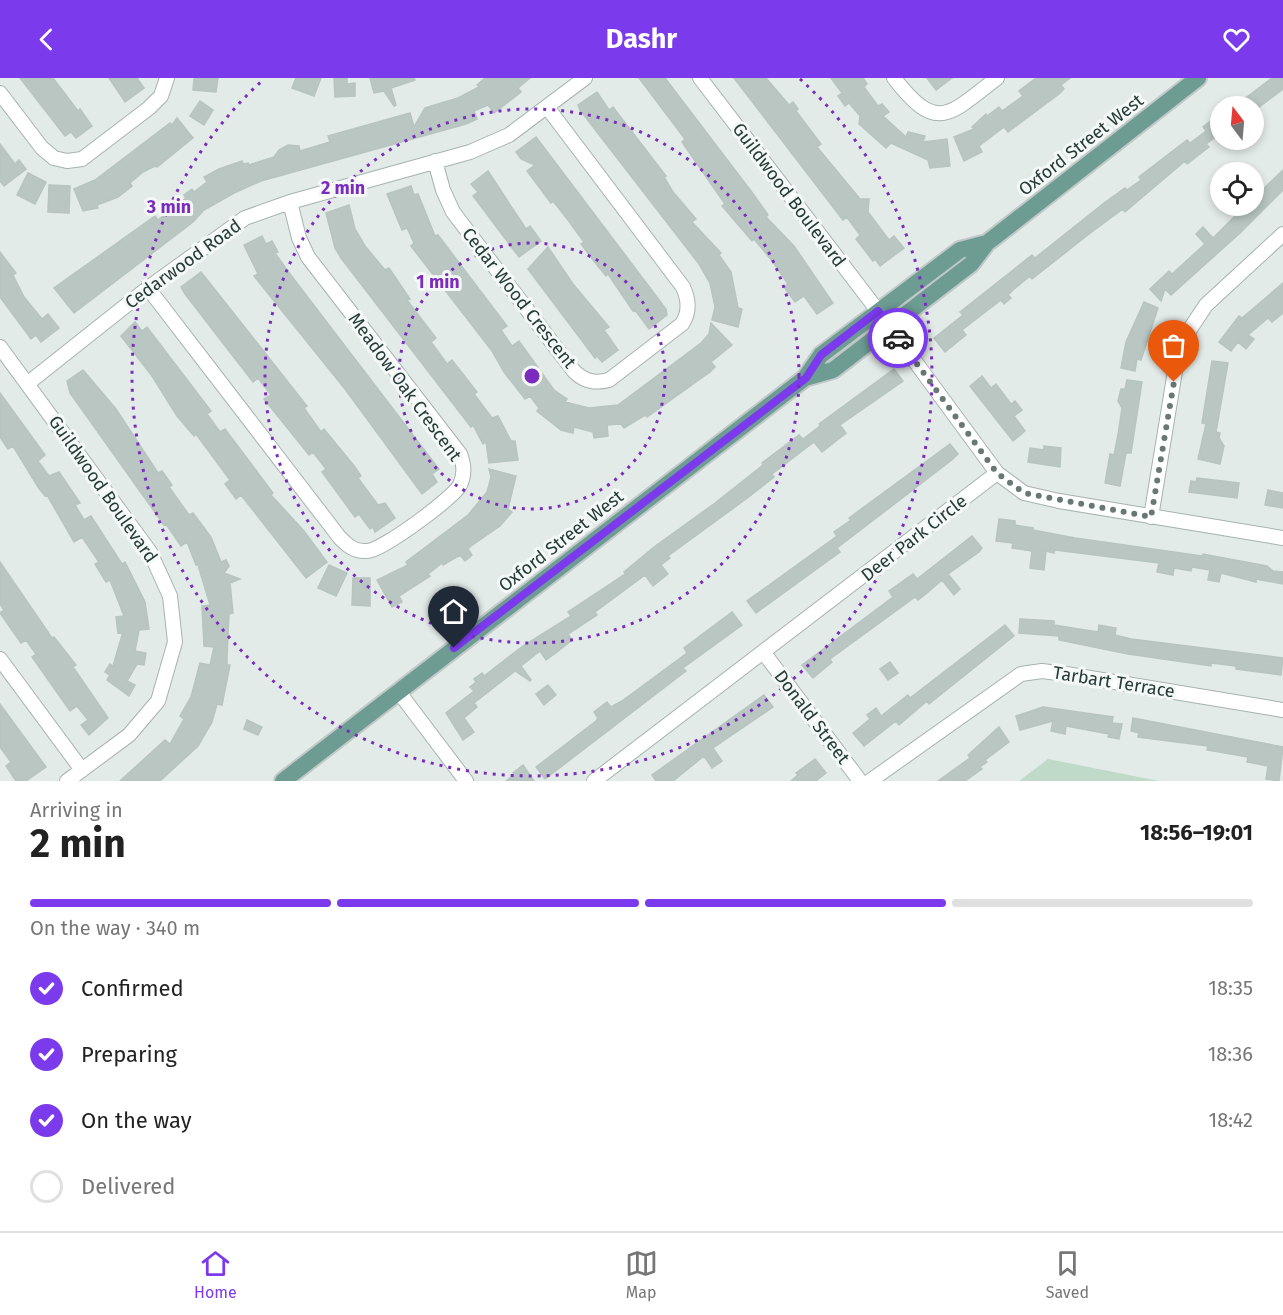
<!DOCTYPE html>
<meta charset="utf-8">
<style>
body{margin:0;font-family:"Fira Sans",sans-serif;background:#f2f2f2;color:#222;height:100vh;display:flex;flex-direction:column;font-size:22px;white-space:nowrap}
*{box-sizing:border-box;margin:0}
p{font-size:20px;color:#767676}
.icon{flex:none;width:33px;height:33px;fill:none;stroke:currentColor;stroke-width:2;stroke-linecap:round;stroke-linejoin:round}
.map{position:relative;height:703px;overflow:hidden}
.sheet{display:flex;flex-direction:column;background:#fff;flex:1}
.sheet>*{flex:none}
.needle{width:39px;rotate:344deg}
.fabs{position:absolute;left:1210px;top:18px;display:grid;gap:12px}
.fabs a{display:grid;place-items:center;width:54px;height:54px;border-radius:50%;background:#fff;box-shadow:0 3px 9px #0003;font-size:30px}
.pin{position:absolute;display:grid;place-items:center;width:51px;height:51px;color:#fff;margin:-62px -26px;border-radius:50% 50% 50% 0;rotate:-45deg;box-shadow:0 0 6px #0007}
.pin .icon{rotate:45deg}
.courier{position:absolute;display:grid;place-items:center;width:60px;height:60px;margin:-30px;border:4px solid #7c3aed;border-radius:50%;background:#fff;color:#222;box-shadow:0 2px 8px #0007}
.head em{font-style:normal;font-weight:700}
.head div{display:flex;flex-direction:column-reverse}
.head{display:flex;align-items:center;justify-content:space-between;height:102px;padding:0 30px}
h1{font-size:39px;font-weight:700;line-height:45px}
.bar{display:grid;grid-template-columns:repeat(4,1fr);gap:9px 6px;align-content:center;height:72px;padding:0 30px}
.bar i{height:8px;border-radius:4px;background:#e0e0e0}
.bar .selected{background:#7c3aed}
.bar p{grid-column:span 4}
ol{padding:0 30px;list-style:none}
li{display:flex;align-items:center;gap:18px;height:66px}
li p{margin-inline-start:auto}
li .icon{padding:6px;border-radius:50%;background:#7c3aed;color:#fff;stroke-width:4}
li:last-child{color:#767676}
li i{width:33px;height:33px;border:3px solid #e0e0e0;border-radius:50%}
header{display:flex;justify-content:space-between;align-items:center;height:78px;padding:0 30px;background:#7c3aed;color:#fff;font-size:27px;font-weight:700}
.menu{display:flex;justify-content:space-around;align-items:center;height:84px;border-top:2px solid #e0e0e0;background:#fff;font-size:16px;color:#767676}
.menu a{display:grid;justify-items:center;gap:3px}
.menu .selected{color:#7c3aed}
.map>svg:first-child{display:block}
</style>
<header><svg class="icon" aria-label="back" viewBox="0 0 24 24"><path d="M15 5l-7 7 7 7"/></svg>Dashr<svg class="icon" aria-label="heart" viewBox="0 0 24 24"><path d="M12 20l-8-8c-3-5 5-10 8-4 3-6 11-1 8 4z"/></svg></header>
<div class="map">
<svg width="1283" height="703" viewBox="0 0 1283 703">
<rect width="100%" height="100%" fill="#e3ebe8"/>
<path fill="#bfdac8" d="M1048 681 1159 703H1019Z"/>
<path fill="#b9c6c2" stroke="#b7c4c0" stroke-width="1.5" d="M20 0H53L78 33 80 31 92 48 76 60 71 54 65 58Z
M109 0H137L144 10 125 24Z
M197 0H218L216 14 193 12 194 1Z
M296 0H321L314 18 292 10Z
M334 0H347V6L355 5V18L335 19Z
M370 0H414L415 2 391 10 396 27 394 28 384 13 374 15Z
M485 0H530L518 10 521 14 494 35 488 27 474 33 477 41 466 46 261 103 234 115 204 132 193 144 74 235 54 210 155 138 158 142 186 120 184 117 192 111 194 114 207 104 204 99 219 91 242 83 243 86 248 85 249 87 274 79 279 72 288 67 299 68 300 73 330 64 328 58 410 35 414 49 425 30 458 20 479 9 477 7Z
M639 0H665L754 117 768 137 766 139 794 168 833 225 817 236 804 218 795 224 784 209 788 206 773 184 754 161 752 163 722 128 725 126 682 64 685 61Z
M734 0H766L789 27 793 24 798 31 796 33 821 66 817 69 860 121H869L868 134 889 162 894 158 904 170 880 188 875 181 873 183 856 161 860 157 849 142 846 139 843 142Z
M831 0H863L867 6 864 9 878 28 882 26 889 34 883 38 906 59 908 54 925 58 923 64 947 61 950 88 930 90 928 82 891 65 886 70 859 46 860 38 849 25 845 28 838 18 842 15Z
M927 0H952L936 12Z
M1036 0H1070L1061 7 1064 11 1059 16 1008 54 1004 49 979 68 982 74 964 83 954 59 974 51 972 49 986 36 987 38 999 29 1002 33 1023 18 1019 13Z
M1272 0H1283V11L1254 33V28H1235Z
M597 14 609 32 613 29 666 98 664 99 673 114 696 141 692 144 721 175 719 177 731 194 738 230 742 231 738 249 712 242 715 229 710 205 699 186 580 32 578 27Z
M200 23 213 32 204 47 190 38Z
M1221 35V55L1206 66 1209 69 1187 86 1185 83 1125 134 1123 131 1089 156 1032 201 1030 198 1013 212 1008 217 1011 220 1004 226 1001 222 962 252 966 257 945 274 934 260 963 237 960 234 1032 177 1035 180 1104 125 1125 110 1127 112 1141 102 1139 99 1187 62 1190 65 1206 53 1203 49Z
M177 40 193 60 157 89 155 88 143 94 130 105 132 108 118 119 97 127 98 130 83 133 74 111 95 102 170 45 172 47Z
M536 59 666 231 667 237 649 251 635 232 633 233 608 196 606 198 593 182 581 166 584 164 568 142 553 123 551 125 527 93 535 87 521 81 516 74Z
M0 66 15 86 19 82 26 91 4 108 0 103Z
M1283 92V112L1240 155 1171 217 1165 211 1161 223 1150 211 1169 193 1172 196 1205 166 1196 156 1203 149 1213 160 1245 128H1254V111L1259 115Z
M488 93 526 151 530 148 541 163 519 179 473 118 478 114 471 106Z
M28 95 46 104 35 126 17 117Z
M49 107 70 108 69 135 48 134Z
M411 108 414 117 418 116 435 158 438 157 507 248 501 252 512 268 519 263 554 312 567 321 565 324 589 330 618 327 701 265 709 256 711 245 732 267 711 284 715 289 710 294 647 339 645 337 624 350 621 346 607 347 608 358 594 360 593 354 574 349 573 355 561 352 537 333 539 330 530 318 525 321 504 294 492 273 411 168 414 165 407 150 402 152 387 116Z
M349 127 355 151 365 168 385 192 389 190 410 221 407 222 436 260 431 264 447 286 452 282 477 314 474 316 492 340 498 338 511 363H515L518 382 489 385 486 364 483 366 473 347 471 349 341 180 335 170 326 135Z
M262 158 266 166 272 163 278 174 275 175 290 196 439 391 432 396 437 404 422 416 345 311 254 198 258 196 244 167Z
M548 169 573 206 609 249 604 252 618 272 602 284 597 278 595 280 528 191Z
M0 174 16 195 13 197 24 219 42 241 48 236 59 250 41 264 36 257 31 261 0 219Z
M201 194 307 328 304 330 321 354 324 351 355 389 361 398 358 400 378 427 385 425 395 440 375 454 373 449 370 451 359 436 355 439 322 394 326 391 313 374 309 377 264 321 271 317 258 300 253 304 185 216 181 209Z
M1283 205V235L1272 244 1268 240 1248 257 1254 261 1246 271 1238 264 1231 273 1219 264 1239 238 1242 240Z
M1144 224 1158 230 1141 282 1137 281 1135 293 1121 290 1126 264Z
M135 244 142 253 147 249 211 333 207 336 220 354 225 351 273 415 271 417 304 453 327 484 306 500 241 417 236 421 225 406 230 402 196 356 194 358 177 338 152 298 121 258Z
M1212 283 1228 285 1216 354 1220 355 1219 360 1224 368 1220 386 1198 381 1206 346 1202 345Z
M894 291 903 303 840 347 846 355 822 374 814 364 772 396 774 399 750 418 668 478 670 480 661 487 668 496 653 508 645 497 595 534 597 537 568 556 572 562 557 574 546 582 540 573 521 588 531 602 530 603 515 593 474 625 477 629 464 640 474 654 463 662 446 635 474 613 470 609 476 604 474 601 482 595 484 598 523 568 571 538 568 534 625 496 624 494 654 469 715 425 763 387 762 385 799 357 803 361 820 348 819 346Z
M83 292 116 331 158 395 162 393 172 407 169 409 189 437 193 435 211 459 221 484 226 482 229 488 224 495 240 501 230 505 233 535 229 536 227 579V587H230L222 627 217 626 212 644 198 668 160 703H120L165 662 170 666 184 641 180 638 191 619 200 585 210 587 214 569 204 568 202 528 210 527 198 487H196L187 464 181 468 166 446 164 447 70 315 67 303Z
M982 298 991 310 996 306 1011 326 1015 323 1022 332 1014 338 1025 353 1013 363 970 308Z
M1127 302 1142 304 1131 375H1126L1120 408 1105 405 1110 376 1114 377 1118 357 1122 330 1118 323 1121 311H1125Z
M0 315 45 377 38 383 49 398 59 394 80 425 75 427 84 442 91 438 122 486 125 484 145 524 149 551 139 552 135 573 146 575 144 587 137 586 127 603 135 607 129 618 107 602 110 597 105 594 110 586 113 588 123 554 118 555 116 539 124 538 110 502 106 504 95 486 99 484 82 459 74 464 47 417 45 418 38 409 13 368 8 371 0 359Z
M950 366 958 376 953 381 837 470 840 474 756 535 747 523 837 458 834 454 851 442 849 440Z
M1044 368 1061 370 1060 389 1028 384 1030 370 1044 372Z
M489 391 516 398 508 431 512 434 500 448 471 468 468 471 472 477 465 483 460 477 443 487 442 485 428 496 430 498 399 518 402 524 392 529 377 502 408 487 406 484 468 437 487 414 491 399Z
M1197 400 1239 405 1237 420 1189 414 1191 403 1196 404Z
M1268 412 1283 415V430L1265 427Z
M999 441 1015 443V447L1033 450V452L1075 460 1202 478 1203 476 1267 488 1273 493 1283 494V506L1256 501V504L1221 495 1219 504 1208 502 1210 492 1192 489 1191 493 1174 490 1173 497 1157 494 1159 485 1055 472 1054 475 1046 473 1044 492 1030 490 1032 473 1012 470 1013 465 996 463Z
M972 458 982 470 979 474 948 496 960 511 954 517 942 502 927 515 918 522 915 519 830 581 832 584 813 600 802 587 893 519 889 513 913 496 917 501Z
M0 484 52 560 54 559 76 587 73 589 108 640 89 657 81 647 88 642 77 628 70 633 32 579 36 576 26 562 21 565 0 535 4 532 0 526Z
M329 487 347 495 336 518 318 510Z
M353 500H370V528L352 527Z
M732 534 742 547 683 590 686 593 545 701 536 689 596 643 598 640 594 634 607 624 611 629 622 623 687 575 684 570Z
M1020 541 1054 543V547L1098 554 1099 547 1116 550 1115 557 1131 561 1283 580 1281 597 1236 591V588L1211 585V588L1128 576 1059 562V558L1019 555Z
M1005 547 1014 558 929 626 927 623 899 647 896 643 864 668 853 655 870 641 867 637 876 630 881 638 908 617 910 620Z
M890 584 898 595 888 602 880 591Z
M548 607 556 617 544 627 536 616Z
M764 617 773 629 713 670 722 683 712 690 704 678 673 703H656L652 697Z
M0 626 46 689 26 703H16L6 688 11 684 0 669Z
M1043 629 1113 639 1112 645 1122 646 1119 661 1108 659 1109 656 1066 648 1065 656 1051 653 1053 643 1020 652 1016 638Z
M1133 640 1283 669 1279 703 1266 701 1268 688 1247 684 1248 679 1207 672 1208 668 1138 659 1139 655 1131 653Z
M247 642 262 649 258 657 244 651Z
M999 649 1009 664 985 682 987 684 980 689 982 691 965 703H938L970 680 968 677Z
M815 681 826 695 816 703H791L798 697 796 695Z
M523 687 534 703H506L514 697 513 695Z"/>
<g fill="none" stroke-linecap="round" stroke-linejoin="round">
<defs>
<path id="minor" d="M700 0 878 233 997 395 1024 415 1059 423 1283 460
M894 0C937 56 949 37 997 0
M0 15 42 70 54 80 67 83 82 81 149 30 161 18 167 0
M435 83 443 112 453 134 573 292C583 303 594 306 609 302L682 246C690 234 689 222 683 209L547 29
M148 210 340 460C348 468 355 474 367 473 382 473 453 420 460 407 465 396 464 387 460 376L308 179 299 160 290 124
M0 269 150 474 170 518 175 564 158 623 129 657 67 703
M27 306 148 210 245 140 290 124 470 74 509 57 585 0
M1151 439 1177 281 1190 251 1206 227 1283 156
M764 575 860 703
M0 581 82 692
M398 613 466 703
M594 703 997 395
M870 703 1021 596 1042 593 1066 596 1283 632"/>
<path id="major" d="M805 300 833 292 971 186 987 165 1198 0
M283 703 805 300 821 277 960 172 987 165"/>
</defs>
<use href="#minor" stroke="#a6b3af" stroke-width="16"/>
<use href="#major" stroke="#c2c8c7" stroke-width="20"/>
<use href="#minor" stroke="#fff" stroke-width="14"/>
<use href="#major" stroke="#6d9c93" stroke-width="16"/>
</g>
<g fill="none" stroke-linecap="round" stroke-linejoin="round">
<path stroke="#687975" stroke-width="6" stroke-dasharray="0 10.8" d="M898 260 997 395 1024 415 1151 439 1174 304"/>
<path stroke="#7c3aed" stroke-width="8" d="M454 570 806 300 821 277 878 233 898 260"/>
</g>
<g fill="none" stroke="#7b2cbf" stroke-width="3" stroke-dasharray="3 6">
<circle cx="532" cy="298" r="133"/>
<circle cx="532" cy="298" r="267"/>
<path d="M800 1A400 400 0 1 1 264 1"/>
</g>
<g text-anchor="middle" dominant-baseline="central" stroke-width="6" stroke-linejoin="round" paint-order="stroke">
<g font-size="18" fill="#253b37" stroke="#f4f8f6">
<text transform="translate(1081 67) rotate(-38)">Oxford Street West</text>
<text transform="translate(789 117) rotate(53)">Guildwood Boulevard</text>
<text transform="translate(183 186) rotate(-36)">Cedarwood Road</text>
<text transform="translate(519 220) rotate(52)">Cedar Wood Crescent</text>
<text transform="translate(405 309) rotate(54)">Meadow Oak Crescent</text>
<text transform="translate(103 411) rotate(55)">Guildwood Boulevard</text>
<text transform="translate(914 460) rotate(-38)">Deer Park Circle</text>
<text transform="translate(561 463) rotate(-38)">Oxford Street West</text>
<text transform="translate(1114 604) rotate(9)">Tarbart Terrace</text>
<text transform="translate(812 639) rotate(53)">Donald Street</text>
</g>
</g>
<circle cx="532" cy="298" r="9" fill="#7b2cbf" stroke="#f4f8f6" stroke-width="3"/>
<g font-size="18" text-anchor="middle" font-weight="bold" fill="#7b2cbf" stroke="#f4f8f6" stroke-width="6" stroke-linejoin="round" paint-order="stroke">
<text x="343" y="116">2 min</text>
<text x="169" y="135">3 min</text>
<text x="438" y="210">1 min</text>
</g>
</svg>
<div class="fabs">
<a><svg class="needle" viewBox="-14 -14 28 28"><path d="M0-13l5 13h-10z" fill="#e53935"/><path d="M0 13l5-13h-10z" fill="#767676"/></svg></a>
<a><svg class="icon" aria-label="locate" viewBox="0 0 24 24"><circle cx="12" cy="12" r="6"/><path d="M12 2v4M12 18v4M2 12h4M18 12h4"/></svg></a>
</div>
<div class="pin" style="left:1174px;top:304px;background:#ea580c"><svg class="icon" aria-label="bag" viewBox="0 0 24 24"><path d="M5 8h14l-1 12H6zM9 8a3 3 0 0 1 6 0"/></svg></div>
<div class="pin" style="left:454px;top:570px;background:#1f2937"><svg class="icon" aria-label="home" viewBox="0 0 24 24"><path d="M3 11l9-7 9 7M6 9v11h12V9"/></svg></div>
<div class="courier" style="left:898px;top:260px"><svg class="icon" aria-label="car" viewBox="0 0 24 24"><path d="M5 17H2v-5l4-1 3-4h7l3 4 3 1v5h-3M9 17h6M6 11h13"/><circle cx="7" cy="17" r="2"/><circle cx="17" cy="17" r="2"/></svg></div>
</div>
<section class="sheet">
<div class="head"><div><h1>2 min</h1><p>Arriving in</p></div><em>18:56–19:01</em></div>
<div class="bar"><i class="selected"></i><i class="selected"></i><i class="selected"></i><i></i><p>On the way · 340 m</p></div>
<ol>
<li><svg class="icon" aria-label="check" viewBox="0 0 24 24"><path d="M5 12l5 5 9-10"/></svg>Confirmed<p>18:35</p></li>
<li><svg class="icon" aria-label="check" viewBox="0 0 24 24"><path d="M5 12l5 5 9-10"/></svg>Preparing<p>18:36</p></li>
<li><svg class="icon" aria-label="check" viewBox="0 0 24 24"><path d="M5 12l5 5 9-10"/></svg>On the way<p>18:42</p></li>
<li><i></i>Delivered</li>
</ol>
</section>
<nav class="menu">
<a class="selected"><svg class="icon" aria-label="home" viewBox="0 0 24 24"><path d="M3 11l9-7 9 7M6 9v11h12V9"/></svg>Home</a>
<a><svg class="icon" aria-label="map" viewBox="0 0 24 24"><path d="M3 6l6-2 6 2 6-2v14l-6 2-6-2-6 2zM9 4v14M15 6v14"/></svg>Map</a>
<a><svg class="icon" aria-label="saved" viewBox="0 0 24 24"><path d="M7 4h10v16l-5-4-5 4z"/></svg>Saved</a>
</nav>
